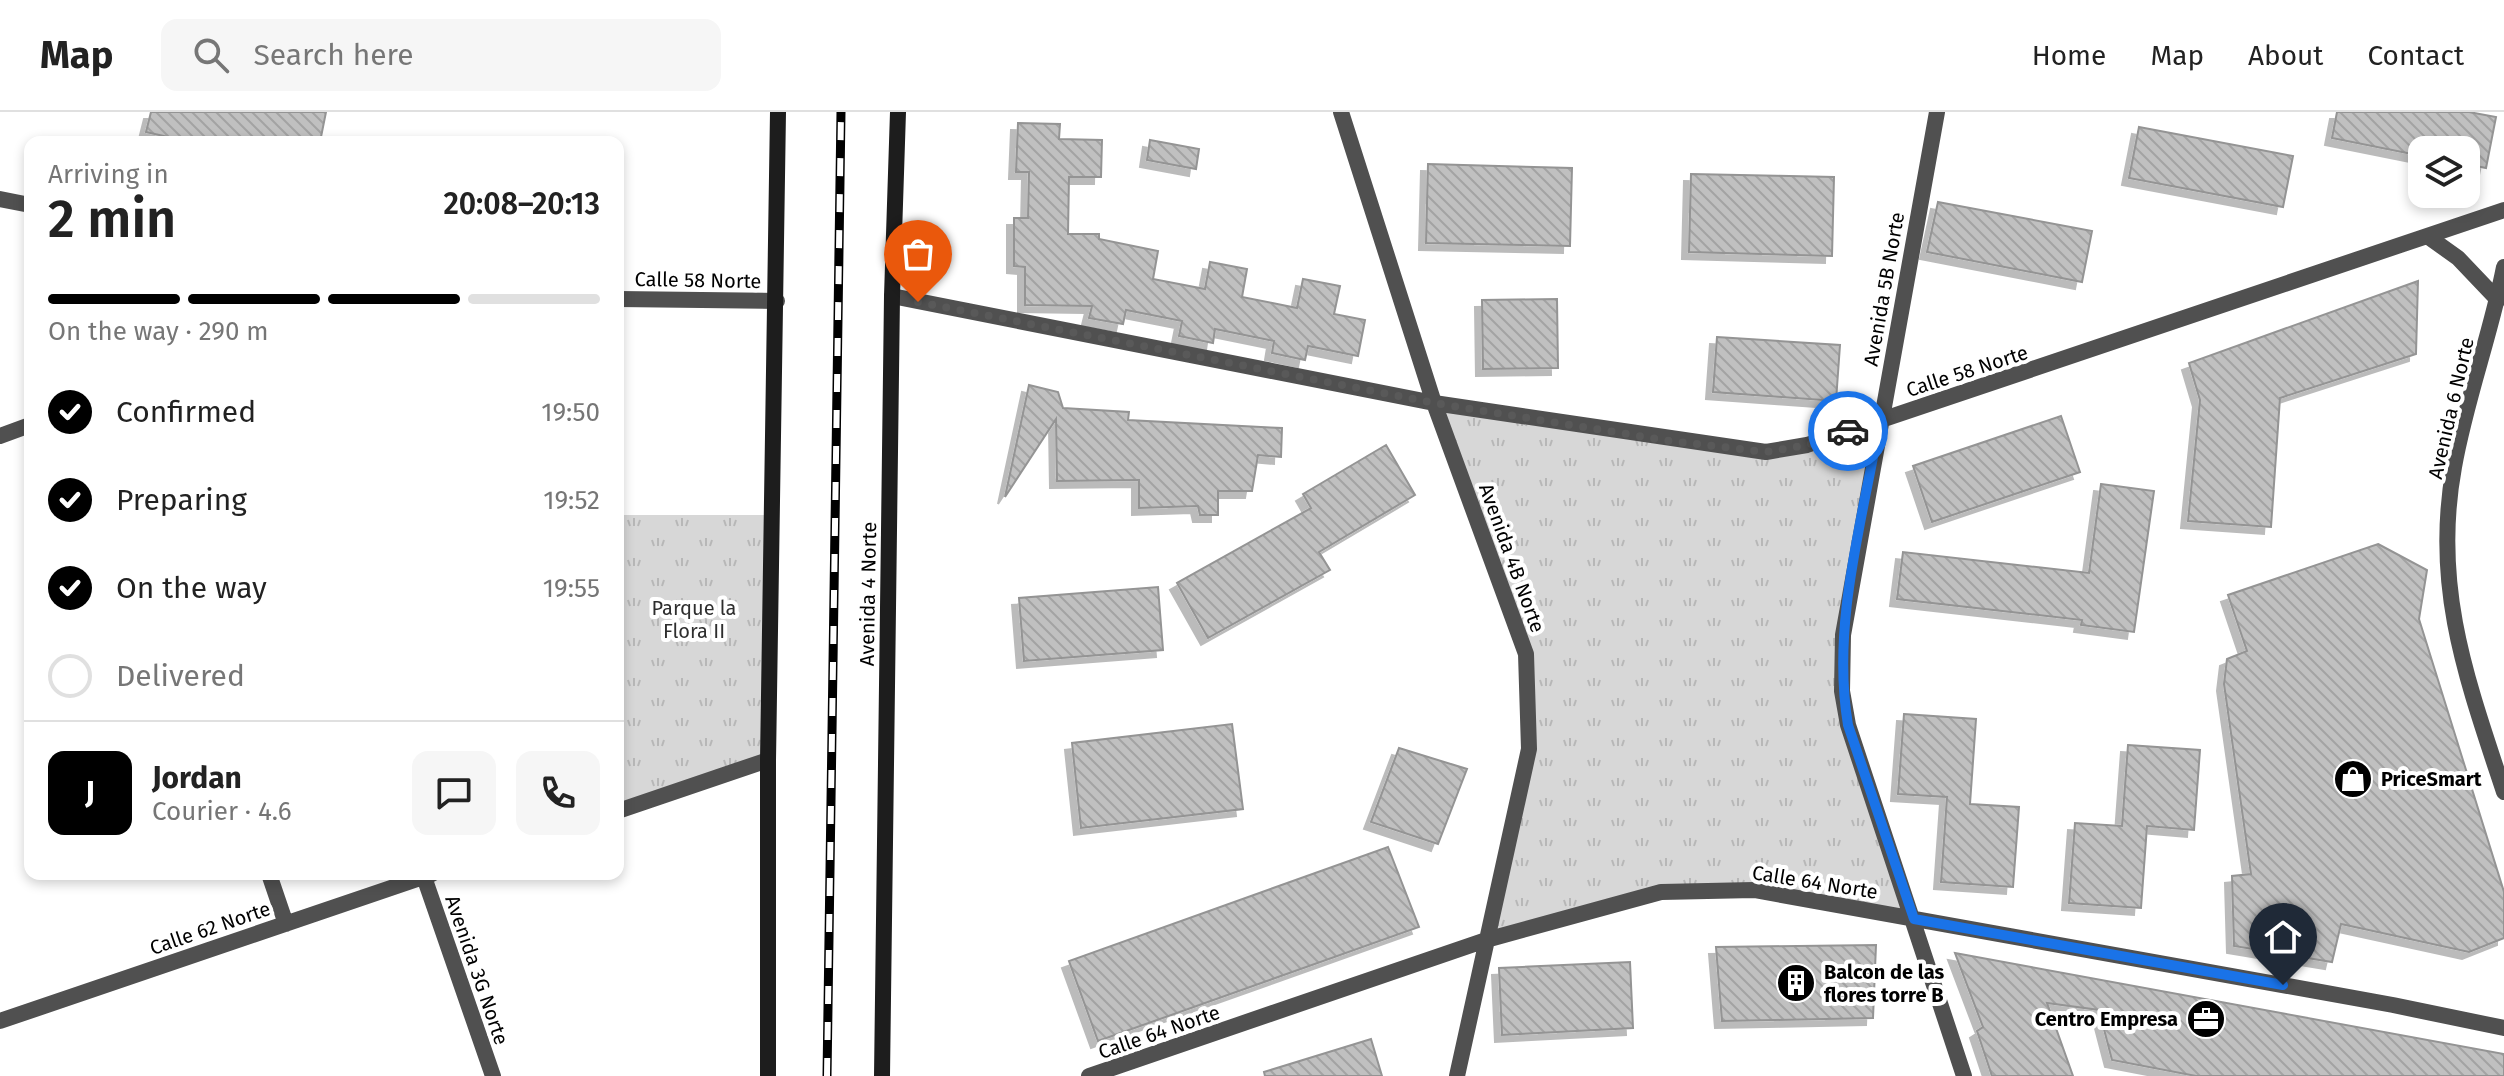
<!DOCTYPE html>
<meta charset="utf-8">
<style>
body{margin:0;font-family:"Fira Sans",sans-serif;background:#f6f6f6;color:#222;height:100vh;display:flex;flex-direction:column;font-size:30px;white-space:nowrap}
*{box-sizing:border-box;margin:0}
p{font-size:26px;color:#767676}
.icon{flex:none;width:44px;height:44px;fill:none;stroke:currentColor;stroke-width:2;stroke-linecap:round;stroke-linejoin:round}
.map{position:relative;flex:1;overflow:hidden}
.drawer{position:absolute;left:24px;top:24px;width:600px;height:744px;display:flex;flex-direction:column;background:#fff;border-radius:16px;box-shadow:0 4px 12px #0003}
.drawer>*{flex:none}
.buttons{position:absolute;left:2408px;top:24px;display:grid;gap:16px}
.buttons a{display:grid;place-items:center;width:72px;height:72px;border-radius:16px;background:#fff;box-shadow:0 4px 12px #0003;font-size:40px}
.pin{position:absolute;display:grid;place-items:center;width:68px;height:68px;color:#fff;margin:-82px -34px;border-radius:50% 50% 50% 0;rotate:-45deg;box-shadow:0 0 8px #0007}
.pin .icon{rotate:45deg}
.courier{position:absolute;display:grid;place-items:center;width:80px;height:80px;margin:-40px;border:6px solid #1a73e8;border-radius:50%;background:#fff;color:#222;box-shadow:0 2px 10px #0007}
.summary em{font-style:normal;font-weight:600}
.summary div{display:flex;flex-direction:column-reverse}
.summary{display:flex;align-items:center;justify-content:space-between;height:136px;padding:0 24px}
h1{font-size:52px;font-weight:600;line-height:60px}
.bar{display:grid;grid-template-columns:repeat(4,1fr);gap:12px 8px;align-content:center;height:96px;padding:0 24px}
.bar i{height:10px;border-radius:6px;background:#e0e0e0}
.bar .on{background:#000}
.bar p{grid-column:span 4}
.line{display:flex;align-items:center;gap:20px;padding:0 24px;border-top:2px solid #e0e0e0}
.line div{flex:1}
.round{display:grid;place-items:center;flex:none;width:84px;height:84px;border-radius:16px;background:#f6f6f6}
ol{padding:0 24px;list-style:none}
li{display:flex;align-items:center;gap:24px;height:88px}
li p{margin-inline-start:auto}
li .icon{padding:8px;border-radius:50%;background:#000;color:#fff;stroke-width:4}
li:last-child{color:#767676}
li i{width:44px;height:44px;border:4px solid #e0e0e0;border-radius:50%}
header{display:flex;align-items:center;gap:48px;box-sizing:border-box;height:112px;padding:0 40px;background:#fff;border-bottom:2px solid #e0e0e0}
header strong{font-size:38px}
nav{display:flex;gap:44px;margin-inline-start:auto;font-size:28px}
.search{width:560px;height:72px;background:#f6f6f6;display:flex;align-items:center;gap:20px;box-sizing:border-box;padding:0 28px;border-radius:16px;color:#767676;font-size:30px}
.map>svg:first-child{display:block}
</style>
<header>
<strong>Map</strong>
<div class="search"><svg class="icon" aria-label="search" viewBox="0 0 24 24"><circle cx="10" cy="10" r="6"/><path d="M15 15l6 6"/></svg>Search here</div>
<nav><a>Home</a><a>Map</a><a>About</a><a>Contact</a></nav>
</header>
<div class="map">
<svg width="2504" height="964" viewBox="0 0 2504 964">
<defs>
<pattern id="park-tufts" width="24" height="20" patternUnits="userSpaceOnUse" patternTransform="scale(2)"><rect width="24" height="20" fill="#d7d7d7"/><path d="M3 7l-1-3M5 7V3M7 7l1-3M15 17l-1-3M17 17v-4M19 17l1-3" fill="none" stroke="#b7b7b7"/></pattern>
<pattern id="building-back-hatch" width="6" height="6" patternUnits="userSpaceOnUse" patternTransform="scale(2)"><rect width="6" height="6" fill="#c0c0c0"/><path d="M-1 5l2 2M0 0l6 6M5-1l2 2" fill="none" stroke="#a3a3a3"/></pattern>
<filter id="shadow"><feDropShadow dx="-7" dy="7" stdDeviation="0" flood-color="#0004"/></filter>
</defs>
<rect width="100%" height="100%" fill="#fff"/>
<path fill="url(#park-tufts)" d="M1434 291 1766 340 1880 308 1842 579 1914 807 1695 776 1486 828 1529 637 1526 542Z
M618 403H773L768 648 618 699Z"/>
<path fill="url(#building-back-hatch)" stroke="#949494" stroke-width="2" filter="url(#shadow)" d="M151 0H326L320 30H190L146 20Z
M2337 0H2469L2496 5 2486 56 2466 52V38H2422V44L2332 26Z
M1018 11 1060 12 1059 27 1102 28 1101 65H1069L1068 122H1099V127L1158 139 1153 167 1205 177 1210 150 1247 157 1242 185 1297 196 1303 167 1340 174 1334 202 1365 208 1358 244 1308 234 1305 248 1272 241 1274 229 1215 217 1213 231 1179 224 1182 209 1126 198 1123 212 1089 206 1092 194 1025 193V155L1014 154V106H1028L1029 60H1016Z
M2139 15 2293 44 2283 95 2129 66Z
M1150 28 1199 37 1196 57 1147 48Z
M1428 52 1572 56 1570 134 1426 131Z
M1691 62 1834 65 1832 144 1689 140Z
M1938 90 2092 119 2082 170 1927 140Z
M2418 169 2416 242 2280 286 2271 415 2188 409 2200 288 2189 251Z
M1557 187 1558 256 1483 257 1482 188Z
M1717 225 1840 233 1836 289 1713 280Z
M1029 273 1058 280 1063 296 1129 300 1128 308 1282 316 1281 345 1258 343 1252 379H1218V403H1200L1198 394 1139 396V368L1057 369 1056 307 1005 385Z
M2061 304 2080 360 1932 410 1913 354Z
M1386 333 1415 383 1319 440 1330 458 1208 526 1177 471 1311 396 1303 382Z
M2101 372 2154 379 2134 520 2081 513 2082 508 1897 487 1903 440 2089 461Z
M2378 432 2427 458 2419 507 2504 780V826L2469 840 2341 812 2332 850 2234 834 2232 764 2251 762 2224 572 2227 547 2247 539 2228 483Z
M1158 475 1163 538 1024 549 1019 486Z
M1904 602 1976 607 1970 692 2019 695 2013 775 1941 770 1947 685 1898 682Z
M1232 612 1243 697 1081 716 1072 631Z
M2128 633 2200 638 2194 718 2147 714 2141 796 2069 791 2075 711 2122 714Z
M1399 636 1467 657 1438 732 1371 710Z
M1388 735 1419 815 1098 929 1069 849Z
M1876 833 1873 906 1722 909 1716 835Z
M1955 841 2504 942V964H2196L2112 948 2099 898 2047 891 2073 964H1992L1977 919 1983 915Z
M1630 850 1633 916 1502 923 1499 856Z
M1371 927 1382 964H1265L1264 960Z"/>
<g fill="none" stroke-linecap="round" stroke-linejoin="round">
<path stroke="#505050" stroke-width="16" d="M1341 0 1434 291 1526 542 1529 637 1457 964
M1937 0 1843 523 1842 579 1848 613 1964 964
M0 87 30 93
M2430 126 2458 146 2498 188
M2504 155C2491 222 2466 287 2454 355 2432 475 2467 568 2504 680
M892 184 1434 291 1766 340 1807 333 2504 98
M618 187 777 189
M0 324 30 313
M618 699 768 648
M269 762 286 812
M424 765 493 964
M0 909 432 762
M1089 964 1486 828 1661 780 1754 778 2393 893 2504 916"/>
<path stroke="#1d1d1d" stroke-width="16" d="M768 964V648L778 0
M882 964 892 184 898 0"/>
<defs>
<path id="rail" d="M827 964 841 0"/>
</defs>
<use href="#rail" stroke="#000" stroke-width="9"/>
<use href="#rail" stroke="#fff" stroke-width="6" stroke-dasharray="18" stroke-linecap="butt"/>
</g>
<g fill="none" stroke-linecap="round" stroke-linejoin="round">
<path stroke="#595959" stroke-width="8" stroke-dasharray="0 14.4" d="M918 190 1434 291 1670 329 1766 340 1807 333 1848 319"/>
<path stroke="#1a73e8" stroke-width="10" d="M1848 319 1880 308C1863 407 1831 512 1848 613L1914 807 2283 873"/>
</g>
<defs>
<symbol id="shop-disc" viewBox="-11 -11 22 22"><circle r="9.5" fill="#000" stroke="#fff"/><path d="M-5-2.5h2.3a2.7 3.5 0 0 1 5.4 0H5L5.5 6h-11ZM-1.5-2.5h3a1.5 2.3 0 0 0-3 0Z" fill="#fff"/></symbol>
<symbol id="building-disc" viewBox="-11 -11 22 22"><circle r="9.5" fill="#000" stroke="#fff"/><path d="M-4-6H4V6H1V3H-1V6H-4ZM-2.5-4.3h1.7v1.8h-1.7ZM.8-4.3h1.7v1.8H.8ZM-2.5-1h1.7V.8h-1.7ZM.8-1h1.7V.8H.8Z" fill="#fff"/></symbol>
<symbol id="office-disc" viewBox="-11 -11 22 22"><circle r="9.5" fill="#000" stroke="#fff"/><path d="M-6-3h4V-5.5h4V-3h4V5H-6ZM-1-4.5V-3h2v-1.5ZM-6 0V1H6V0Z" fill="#fff"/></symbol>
</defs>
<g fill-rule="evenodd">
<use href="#shop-disc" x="2331" y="645" width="44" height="44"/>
<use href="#building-disc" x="1774" y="849" width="44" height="44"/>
<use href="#office-disc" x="2184" y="885" width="44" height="44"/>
</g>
<g text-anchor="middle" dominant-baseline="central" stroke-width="8" stroke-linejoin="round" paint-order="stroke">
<g font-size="20" fill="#000" stroke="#fff">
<text transform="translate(698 168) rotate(1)">Calle 58 Norte</text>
<text transform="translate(1884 177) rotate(-80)">Avenida 5B Norte</text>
<text transform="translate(1967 259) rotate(-18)">Calle 58 Norte</text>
<text transform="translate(2451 296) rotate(-77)">Avenida 6 Norte</text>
<text transform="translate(1512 446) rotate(70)">Avenida 4B Norte</text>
<text transform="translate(868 482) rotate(-89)">Avenida 4 Norte</text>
<text transform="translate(1815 770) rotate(9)">Calle 64 Norte</text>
<text transform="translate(210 816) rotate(-19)">Calle 62 Norte</text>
<text transform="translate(477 858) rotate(71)">Avenida 3G Norte</text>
<text transform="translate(1159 920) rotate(-19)">Calle 64 Norte</text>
</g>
<g font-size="20" fill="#2e2e2e" stroke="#fff">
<text x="694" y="496">Parque la<tspan x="694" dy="23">Flora II</tspan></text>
</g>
<g font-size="20" font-weight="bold" fill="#000" stroke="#fff" text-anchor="start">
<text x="2381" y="667">PriceSmart</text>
<text x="1824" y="860">Balcon de las<tspan x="1824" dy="23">flores torre B</tspan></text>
<text x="2178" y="907" text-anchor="end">Centro Empresa</text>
</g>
</g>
</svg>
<div class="buttons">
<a><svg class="icon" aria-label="layers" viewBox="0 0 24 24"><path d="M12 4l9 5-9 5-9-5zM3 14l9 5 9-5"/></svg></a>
</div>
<div class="pin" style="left:918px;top:190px;background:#ea580c"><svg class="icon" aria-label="bag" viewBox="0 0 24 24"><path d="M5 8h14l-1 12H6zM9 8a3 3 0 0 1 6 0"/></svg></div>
<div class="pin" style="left:2283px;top:873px;background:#1f2937"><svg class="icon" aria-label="home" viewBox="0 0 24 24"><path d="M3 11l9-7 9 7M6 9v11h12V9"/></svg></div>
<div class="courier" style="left:1848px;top:319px"><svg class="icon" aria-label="car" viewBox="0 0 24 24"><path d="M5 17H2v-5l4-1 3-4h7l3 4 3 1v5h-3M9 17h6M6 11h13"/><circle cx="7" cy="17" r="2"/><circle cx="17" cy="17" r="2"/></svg></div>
<section class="drawer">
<div class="summary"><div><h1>2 min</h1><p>Arriving in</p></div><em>20:08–20:13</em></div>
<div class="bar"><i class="on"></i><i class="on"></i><i class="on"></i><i></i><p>On the way · 290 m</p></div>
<ol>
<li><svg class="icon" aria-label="check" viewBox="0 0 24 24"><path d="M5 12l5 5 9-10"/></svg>Confirmed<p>19:50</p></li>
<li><svg class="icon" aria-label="check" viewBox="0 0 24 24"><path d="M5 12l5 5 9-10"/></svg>Preparing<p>19:52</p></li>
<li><svg class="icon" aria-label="check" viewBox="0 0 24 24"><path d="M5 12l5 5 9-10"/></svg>On the way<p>19:55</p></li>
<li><i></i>Delivered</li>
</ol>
<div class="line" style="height:144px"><b class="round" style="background:#000;color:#fff">J</b><div><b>Jordan</b><p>Courier · 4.6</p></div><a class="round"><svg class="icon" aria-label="chat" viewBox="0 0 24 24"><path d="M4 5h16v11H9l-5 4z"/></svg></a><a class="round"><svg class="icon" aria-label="phone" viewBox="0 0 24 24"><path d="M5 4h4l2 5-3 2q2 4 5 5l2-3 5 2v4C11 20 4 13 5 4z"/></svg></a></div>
</section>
</div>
